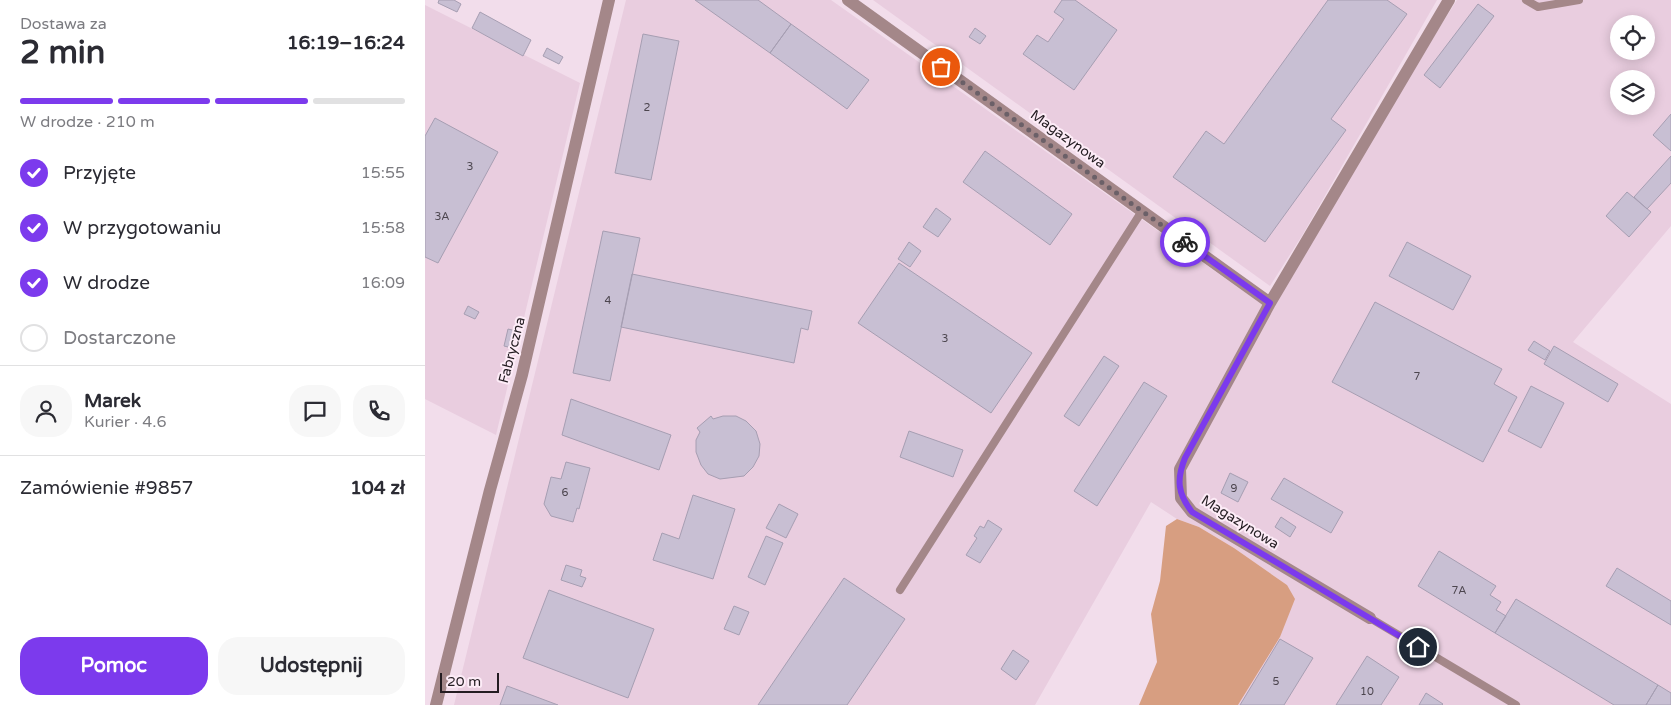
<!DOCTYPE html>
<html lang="pl">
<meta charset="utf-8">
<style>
body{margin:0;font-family:"Varela Round",sans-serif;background:#f7f7f7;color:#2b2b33;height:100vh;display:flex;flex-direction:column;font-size:19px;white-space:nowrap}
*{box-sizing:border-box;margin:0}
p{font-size:16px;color:#7c7c81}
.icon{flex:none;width:28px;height:28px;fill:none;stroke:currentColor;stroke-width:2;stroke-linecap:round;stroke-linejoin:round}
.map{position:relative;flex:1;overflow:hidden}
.details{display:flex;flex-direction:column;background:#fff;width:425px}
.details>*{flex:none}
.tools{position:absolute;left:1185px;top:15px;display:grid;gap:10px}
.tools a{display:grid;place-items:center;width:45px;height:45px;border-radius:50%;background:#fff;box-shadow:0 2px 12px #0003;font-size:25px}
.scale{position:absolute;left:15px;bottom:12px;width:59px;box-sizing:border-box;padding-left:5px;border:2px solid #231c21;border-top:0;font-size:14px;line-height:18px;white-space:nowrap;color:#231c21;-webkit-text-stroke:4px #fdecf7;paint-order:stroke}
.pin{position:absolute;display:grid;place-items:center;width:42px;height:42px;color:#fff;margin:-21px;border:2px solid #fff;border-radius:50%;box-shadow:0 1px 5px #0007}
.courier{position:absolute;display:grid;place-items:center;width:50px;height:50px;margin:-25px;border:4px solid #7c3aed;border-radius:50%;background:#fff;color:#222;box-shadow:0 1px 6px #0007}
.overview em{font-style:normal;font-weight:700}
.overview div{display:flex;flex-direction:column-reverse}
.overview{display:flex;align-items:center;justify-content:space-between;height:85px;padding:0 20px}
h1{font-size:32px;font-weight:700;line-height:38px}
.bar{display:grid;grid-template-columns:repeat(4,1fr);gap:8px 5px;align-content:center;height:60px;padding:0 20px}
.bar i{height:6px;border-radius:4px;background:#e1e1e2}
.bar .selected{background:#7c3aed}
.bar p{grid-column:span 4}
.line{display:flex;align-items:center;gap:12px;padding:0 20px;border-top:1px solid #e1e1e2}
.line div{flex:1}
.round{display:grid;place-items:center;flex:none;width:52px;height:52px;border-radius:20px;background:#f7f7f7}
ol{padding:0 20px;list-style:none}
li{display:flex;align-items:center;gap:15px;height:55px}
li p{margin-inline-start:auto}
li .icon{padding:5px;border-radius:50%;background:#7c3aed;color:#fff;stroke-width:4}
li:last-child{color:#7c7c81}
li i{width:28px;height:28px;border:2px solid #e1e1e2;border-radius:50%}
.button{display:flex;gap:10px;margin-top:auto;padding:10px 20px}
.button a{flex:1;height:58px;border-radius:20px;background:#7c3aed;color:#fff;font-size:20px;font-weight:700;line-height:58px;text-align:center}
.button a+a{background:#f7f7f7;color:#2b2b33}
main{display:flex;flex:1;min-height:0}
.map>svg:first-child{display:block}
</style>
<main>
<section class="details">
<div class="overview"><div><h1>2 min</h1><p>Dostawa za</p></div><em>16:19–16:24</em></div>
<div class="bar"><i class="selected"></i><i class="selected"></i><i class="selected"></i><i></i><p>W drodze · 210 m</p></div>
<ol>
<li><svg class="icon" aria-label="check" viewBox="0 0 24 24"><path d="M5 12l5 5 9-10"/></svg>Przyjęte<p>15:55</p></li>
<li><svg class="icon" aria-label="check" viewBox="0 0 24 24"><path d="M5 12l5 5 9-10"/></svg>W przygotowaniu<p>15:58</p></li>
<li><svg class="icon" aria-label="check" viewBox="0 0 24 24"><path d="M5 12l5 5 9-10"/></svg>W drodze<p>16:09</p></li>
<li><i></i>Dostarczone</li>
</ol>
<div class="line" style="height:90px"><a class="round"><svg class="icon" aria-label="person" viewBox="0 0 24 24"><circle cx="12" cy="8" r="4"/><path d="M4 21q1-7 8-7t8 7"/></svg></a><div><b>Marek</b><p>Kurier · 4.6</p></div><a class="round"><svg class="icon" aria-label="chat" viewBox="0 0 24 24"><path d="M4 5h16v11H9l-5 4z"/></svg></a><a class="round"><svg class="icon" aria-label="phone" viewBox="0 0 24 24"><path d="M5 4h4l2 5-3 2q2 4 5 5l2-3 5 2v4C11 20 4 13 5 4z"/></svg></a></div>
<div class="line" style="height:65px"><div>Zamówienie #9857</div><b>104 zł</b></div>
<div class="button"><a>Pomoc</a><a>Udostępnij</a></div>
</section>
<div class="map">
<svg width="1246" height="705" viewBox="0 0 1246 705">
<rect width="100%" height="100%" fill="#f2ddeb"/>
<path fill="#e9cddf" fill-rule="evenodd" d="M201 0H406L838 305 1032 0H1246V226L1148 342 1246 404V705H813L855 637 862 585 809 548 774 527 752 519 726 502 610 705H29ZM1194 24H1221V51H1194ZM1194 79H1221V106H1194Z
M448 0H1012L878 234 845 286Z
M0 5 155 83 71 435 0 399Z"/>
<path fill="#d79e81" d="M752 519 774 527 809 548 862 585 870 599 855 637 813 705H714L732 662 726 614 735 581 741 526Z"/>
<path fill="#c8bfd3" stroke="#a69eb2" d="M14 0H29L36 4 32 12 13 3Z
M270 0H333L366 24 345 53Z
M637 0H650L692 30 649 90 598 54 612 35 623 42 639 19 629 12Z
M903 0H962L982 14 906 119 921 130 840 242 748 177 781 131 799 144Z
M1053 4 1069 16 1015 88 999 75Z
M55 12 106 40 98 56 47 28Z
M366 24 444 80 422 109 345 53Z
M550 28 561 36 555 44 544 37Z
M218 34 254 41 226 180 190 173Z
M122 48 138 57 134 64 118 56Z
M1246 114V151L1228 135Z
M10 118 73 152 13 263 0 257V136Z
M560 151 647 214 625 245 538 182Z
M1246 156V183L1222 209 1209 197Z
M1202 192 1226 212 1204 237 1181 216Z
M511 208 526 219 513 237 498 227Z
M178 231 215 238 185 381 148 373Z
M484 242 496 251 485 267 473 259Z
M982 242 1046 276 1028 310 964 276Z
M474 263 607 353 566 413 433 323Z
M207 274 387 311 383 330 376 328 369 363 196 327Z
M950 302 1077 369 1069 384 1092 397 1058 462 907 382Z
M43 306 54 312 50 319 39 314Z
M83 329 91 331 87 348 79 346Z
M1109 341 1125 351 1120 360 1103 350Z
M1129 346 1193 384 1183 402 1119 364Z
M679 356 694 366 654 426 639 416Z
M719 382 742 396 672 506 649 491Z
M1106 386 1139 403 1116 448 1083 431Z
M146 399 246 435 234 470 137 435Z
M286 416 288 419 298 416H311L321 421 331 431 335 444 334 456 328 467 319 476 295 479 283 474 276 465 271 452V440L275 432 272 428Z
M484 431 538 450 528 477 475 457Z
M141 462 165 468 154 509 152 508 148 522 126 516 119 504 126 477 136 479Z
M805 473 823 482 813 502 796 493Z
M859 478 918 512 906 533 846 499Z
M268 495 310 509 288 579 228 560 237 533 254 539Z
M354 504 373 514 361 538 341 528Z
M856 517 871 527 865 537 850 527Z
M563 520 577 529 555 563 541 555 552 538 549 536 555 526 559 528Z
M341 536 358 543 340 585 323 577Z
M1014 551 1071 586 1065 595 1076 602 1071 610 1081 616 1070 633 993 586Z
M141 565 157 570 155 576 161 578 157 587 136 580Z
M1192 568 1246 601V625L1181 586Z
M419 578 480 619 422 705H333Z
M124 590 229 629 203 698 98 658Z
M1091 599 1233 685 1221 705H1189L1070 633Z
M309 606 324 612 314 635 299 629Z
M855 639 888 658 859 705H815Z
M588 650 604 661 591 680 576 669Z
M942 656 974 677 956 705H911Z
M1233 685 1246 693V705H1221Z
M82 686 85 687 133 705H75Z
M1001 693 1018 704 1017 705H994Z"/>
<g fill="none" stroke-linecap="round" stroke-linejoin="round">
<path stroke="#a48789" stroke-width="8" d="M1101 0 1113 7 1154 0
M475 590 717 211
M945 618 1091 705"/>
<path stroke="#a48789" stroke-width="12" d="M423 0 845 303
M945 618 767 512 756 498 755 469 845 303 1024 0
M11 705 65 490 97 375 184 0"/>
</g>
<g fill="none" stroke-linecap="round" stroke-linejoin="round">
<path stroke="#6b6068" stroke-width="5" stroke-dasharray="0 9" d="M516 67 760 242"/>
<path stroke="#7c3aed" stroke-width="6" d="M760 242 845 303 760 458C751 480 753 494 767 512L993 647"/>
</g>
<g text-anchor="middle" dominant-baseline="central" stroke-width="4" stroke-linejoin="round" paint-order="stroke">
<g font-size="11" fill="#4c454e">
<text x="222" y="107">2</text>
<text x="45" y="166">3</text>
<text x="17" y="216">3A</text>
<text x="183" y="300">4</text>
<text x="520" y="338">3</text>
<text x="992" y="376">7</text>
<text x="809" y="488">9</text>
<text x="140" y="492">6</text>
<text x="1034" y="590">7A</text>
<text x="851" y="681">5</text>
<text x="942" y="691">10</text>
</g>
<g font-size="14" fill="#231c21" stroke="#fdecf7">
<text transform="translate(643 139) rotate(36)">Magazynowa</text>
<text transform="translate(87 350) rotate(-75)">Fabryczna</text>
<text transform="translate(815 522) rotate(32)">Magazynowa</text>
</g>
</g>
</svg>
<div class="tools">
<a><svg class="icon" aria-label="locate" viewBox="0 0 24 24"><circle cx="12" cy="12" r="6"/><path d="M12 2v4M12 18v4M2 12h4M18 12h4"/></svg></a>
<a><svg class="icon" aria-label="layers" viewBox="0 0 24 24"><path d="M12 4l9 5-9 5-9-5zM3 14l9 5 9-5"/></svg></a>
</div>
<div class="scale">20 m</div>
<div class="pin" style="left:516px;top:67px;background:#ea580c"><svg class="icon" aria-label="bag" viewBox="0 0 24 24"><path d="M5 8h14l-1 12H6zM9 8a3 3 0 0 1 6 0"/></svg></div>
<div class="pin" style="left:993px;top:647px;background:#1f2937"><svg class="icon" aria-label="home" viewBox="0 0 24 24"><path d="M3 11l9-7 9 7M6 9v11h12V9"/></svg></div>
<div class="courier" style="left:760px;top:242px"><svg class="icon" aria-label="bike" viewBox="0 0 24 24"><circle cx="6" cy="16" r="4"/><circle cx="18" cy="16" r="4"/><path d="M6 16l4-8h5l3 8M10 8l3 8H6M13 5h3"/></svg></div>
</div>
</main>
